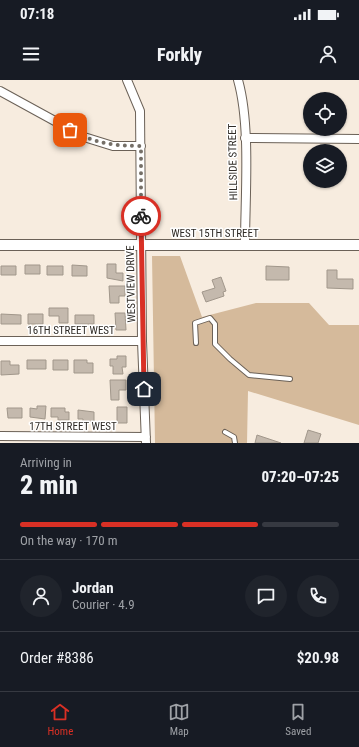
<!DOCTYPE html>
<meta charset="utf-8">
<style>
body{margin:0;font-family:"Roboto Condensed",sans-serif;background:#20242c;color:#f1f3f6;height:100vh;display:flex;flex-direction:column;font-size:15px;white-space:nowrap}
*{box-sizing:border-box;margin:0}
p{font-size:13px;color:#9ea1a6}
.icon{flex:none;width:22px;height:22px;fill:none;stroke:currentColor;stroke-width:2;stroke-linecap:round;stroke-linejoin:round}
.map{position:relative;height:363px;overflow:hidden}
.panel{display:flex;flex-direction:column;background:#171b24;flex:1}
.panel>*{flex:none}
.fabs{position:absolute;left:303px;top:12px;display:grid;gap:8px}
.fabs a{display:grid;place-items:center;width:44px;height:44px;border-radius:50%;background:#171b24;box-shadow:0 1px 3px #0004;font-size:20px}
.pin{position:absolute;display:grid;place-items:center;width:34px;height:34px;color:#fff;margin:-17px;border-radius:8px;box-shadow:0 2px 6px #0006}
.courier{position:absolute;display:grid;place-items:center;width:40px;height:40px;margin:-20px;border:3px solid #d93025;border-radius:50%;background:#fff;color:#222;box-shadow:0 1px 5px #0007}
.head em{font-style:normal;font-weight:800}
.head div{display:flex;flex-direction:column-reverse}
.head{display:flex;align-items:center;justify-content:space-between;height:68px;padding:0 20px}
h1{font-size:26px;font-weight:800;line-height:30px}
.bar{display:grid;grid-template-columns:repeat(4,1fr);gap:6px 4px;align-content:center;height:48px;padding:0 20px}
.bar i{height:5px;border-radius:3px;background:#363941}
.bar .current{background:#d93025}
.bar p{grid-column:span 4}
.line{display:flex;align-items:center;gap:10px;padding:0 20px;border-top:1px solid #363941}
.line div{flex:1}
.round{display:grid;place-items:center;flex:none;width:42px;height:42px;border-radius:21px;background:#20242c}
.status{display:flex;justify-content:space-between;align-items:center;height:28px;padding:0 20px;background:#171b24;direction:ltr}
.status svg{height:11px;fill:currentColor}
header{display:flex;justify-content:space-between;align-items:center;height:52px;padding:0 20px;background:#171b24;font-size:18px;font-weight:800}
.tab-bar{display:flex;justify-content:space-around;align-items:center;height:56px;border-top:1px solid #363941;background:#171b24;font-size:11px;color:#9ea1a6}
.tab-bar a{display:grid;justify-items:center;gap:2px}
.tab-bar .current{color:#d93025}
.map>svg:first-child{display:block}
</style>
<div class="status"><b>07:18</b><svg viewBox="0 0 49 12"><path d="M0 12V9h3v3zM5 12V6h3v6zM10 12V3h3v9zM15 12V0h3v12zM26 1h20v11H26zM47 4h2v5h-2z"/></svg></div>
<header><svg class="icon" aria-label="menu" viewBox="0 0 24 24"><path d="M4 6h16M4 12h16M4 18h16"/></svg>Forkly<svg class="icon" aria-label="person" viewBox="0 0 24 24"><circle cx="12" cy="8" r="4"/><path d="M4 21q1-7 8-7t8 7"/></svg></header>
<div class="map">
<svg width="359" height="363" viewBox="0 0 359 363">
<rect width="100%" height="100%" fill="#f7ecdf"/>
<path fill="#d5ba9b" d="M152 176H180L202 237 256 223H309L329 245H359V345L248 311 247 363H155Z"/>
<path fill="#c4b9ad" stroke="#a1978b" d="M107 184H116V193H123V201L107 198Z
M25 185H40V194H25Z
M72 185 87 186V196H72Z
M1 186H16V195H1Z
M47 186H63V195H47Z
M266 186 289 187V200H266Z
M327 190H337V199H353V209L327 208Z
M221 197 226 211 223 212 224 216 206 222 202 212 215 208 212 200Z
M109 206H125V216H119V223H110Z
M49 228H68V243H59V236H49Z
M115 233H125L126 250H116Z
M1 234 21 235V244H1Z
M28 234H43V244H28Z
M75 235H94V244H75Z
M117 276H126V287H122L123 294H113V286H110V279H117Z
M27 280H46V289H27Z
M53 280H68V290H53Z
M74 280H87V283H93V293H74Z
M1 281H10V285H19V294L1 295Z
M110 300H126V310H119V320H111Z
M37 326H46L45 339 30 337V328L37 329Z
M117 327H127V343H117Z
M7 328H22V338H8Z
M51 328H65V332H69V340H58V337H51Z
M78 330 94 332V341L83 343V339H78Z
M308 350 321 354 318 363H304Z
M257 355 281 363H255Z"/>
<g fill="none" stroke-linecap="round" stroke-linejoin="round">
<defs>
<path id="service" d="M196 263 195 243 210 238 215 244V264L230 279 249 295 290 299
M225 352 234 357 235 363"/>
<path id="minor" d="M127 0 140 31 142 261 146 363
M238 0C251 46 245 116 245 165
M0 11 84 57 113 66H141
M245 58 359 59
M0 261H142
M0 356 146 357"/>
<path id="tertiary" d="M0 165H359"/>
</defs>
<use href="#service" stroke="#6b6157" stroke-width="6"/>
<use href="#minor" stroke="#6b6157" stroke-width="10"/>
<use href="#tertiary" stroke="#6b6157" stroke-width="12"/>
<use href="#service" stroke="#fff" stroke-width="4"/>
<use href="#minor" stroke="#fff" stroke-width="8"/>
<use href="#tertiary" stroke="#fff" stroke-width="10"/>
</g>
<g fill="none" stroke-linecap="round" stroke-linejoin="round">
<path stroke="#756f67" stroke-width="4" stroke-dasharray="0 7.2" d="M70 50C94 63 114 66 141 66V136"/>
<path stroke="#d93025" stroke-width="5" d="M141 136 144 309"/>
</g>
<g text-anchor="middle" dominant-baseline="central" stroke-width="3" stroke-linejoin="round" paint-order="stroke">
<g font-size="11" fill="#2f2b26" stroke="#fff">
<text transform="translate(233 82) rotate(-91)">HILLSIDE STREET</text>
<text x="215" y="153">WEST 15TH STREET</text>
<text transform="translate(131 204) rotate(-91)">WESTVIEW DRIVE</text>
<text x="71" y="250">16TH STREET WEST</text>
<text x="73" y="346">17TH STREET WEST</text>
</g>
</g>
</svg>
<div class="fabs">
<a><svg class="icon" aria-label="locate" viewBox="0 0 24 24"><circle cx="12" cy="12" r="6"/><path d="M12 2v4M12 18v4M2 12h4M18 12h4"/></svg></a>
<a><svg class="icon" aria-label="layers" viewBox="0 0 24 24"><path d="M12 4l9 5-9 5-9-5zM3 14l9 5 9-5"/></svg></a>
</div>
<div class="pin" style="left:70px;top:50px;background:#ea580c"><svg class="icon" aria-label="bag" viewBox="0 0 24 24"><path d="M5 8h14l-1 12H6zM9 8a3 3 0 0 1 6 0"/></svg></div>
<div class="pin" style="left:144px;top:309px;background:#1f2937"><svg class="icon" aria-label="home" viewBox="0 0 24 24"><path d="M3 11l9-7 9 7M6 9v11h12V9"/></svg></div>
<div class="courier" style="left:141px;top:136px"><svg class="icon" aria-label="bike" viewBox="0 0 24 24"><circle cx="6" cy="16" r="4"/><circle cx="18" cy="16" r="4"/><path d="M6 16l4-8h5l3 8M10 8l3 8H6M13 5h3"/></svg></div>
</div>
<section class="panel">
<div class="head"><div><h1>2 min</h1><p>Arriving in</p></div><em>07:20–07:25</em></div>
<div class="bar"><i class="current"></i><i class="current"></i><i class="current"></i><i></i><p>On the way · 170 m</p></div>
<div class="line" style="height:72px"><a class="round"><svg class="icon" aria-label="person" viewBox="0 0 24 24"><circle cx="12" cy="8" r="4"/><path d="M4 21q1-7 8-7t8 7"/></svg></a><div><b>Jordan</b><p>Courier · 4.9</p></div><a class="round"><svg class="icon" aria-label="chat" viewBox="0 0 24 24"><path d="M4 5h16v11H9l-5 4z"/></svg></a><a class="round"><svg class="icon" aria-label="phone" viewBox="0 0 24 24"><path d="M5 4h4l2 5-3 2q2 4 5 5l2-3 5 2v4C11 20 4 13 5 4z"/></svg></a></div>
<div class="line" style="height:52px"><div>Order #8386</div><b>$20.98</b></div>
</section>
<nav class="tab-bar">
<a class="current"><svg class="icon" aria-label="home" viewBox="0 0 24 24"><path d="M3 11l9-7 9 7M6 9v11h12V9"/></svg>Home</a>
<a><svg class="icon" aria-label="map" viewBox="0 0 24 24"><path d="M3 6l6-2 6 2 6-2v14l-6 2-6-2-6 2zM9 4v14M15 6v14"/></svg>Map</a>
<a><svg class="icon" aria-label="saved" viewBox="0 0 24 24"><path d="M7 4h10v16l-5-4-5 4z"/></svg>Saved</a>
</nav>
